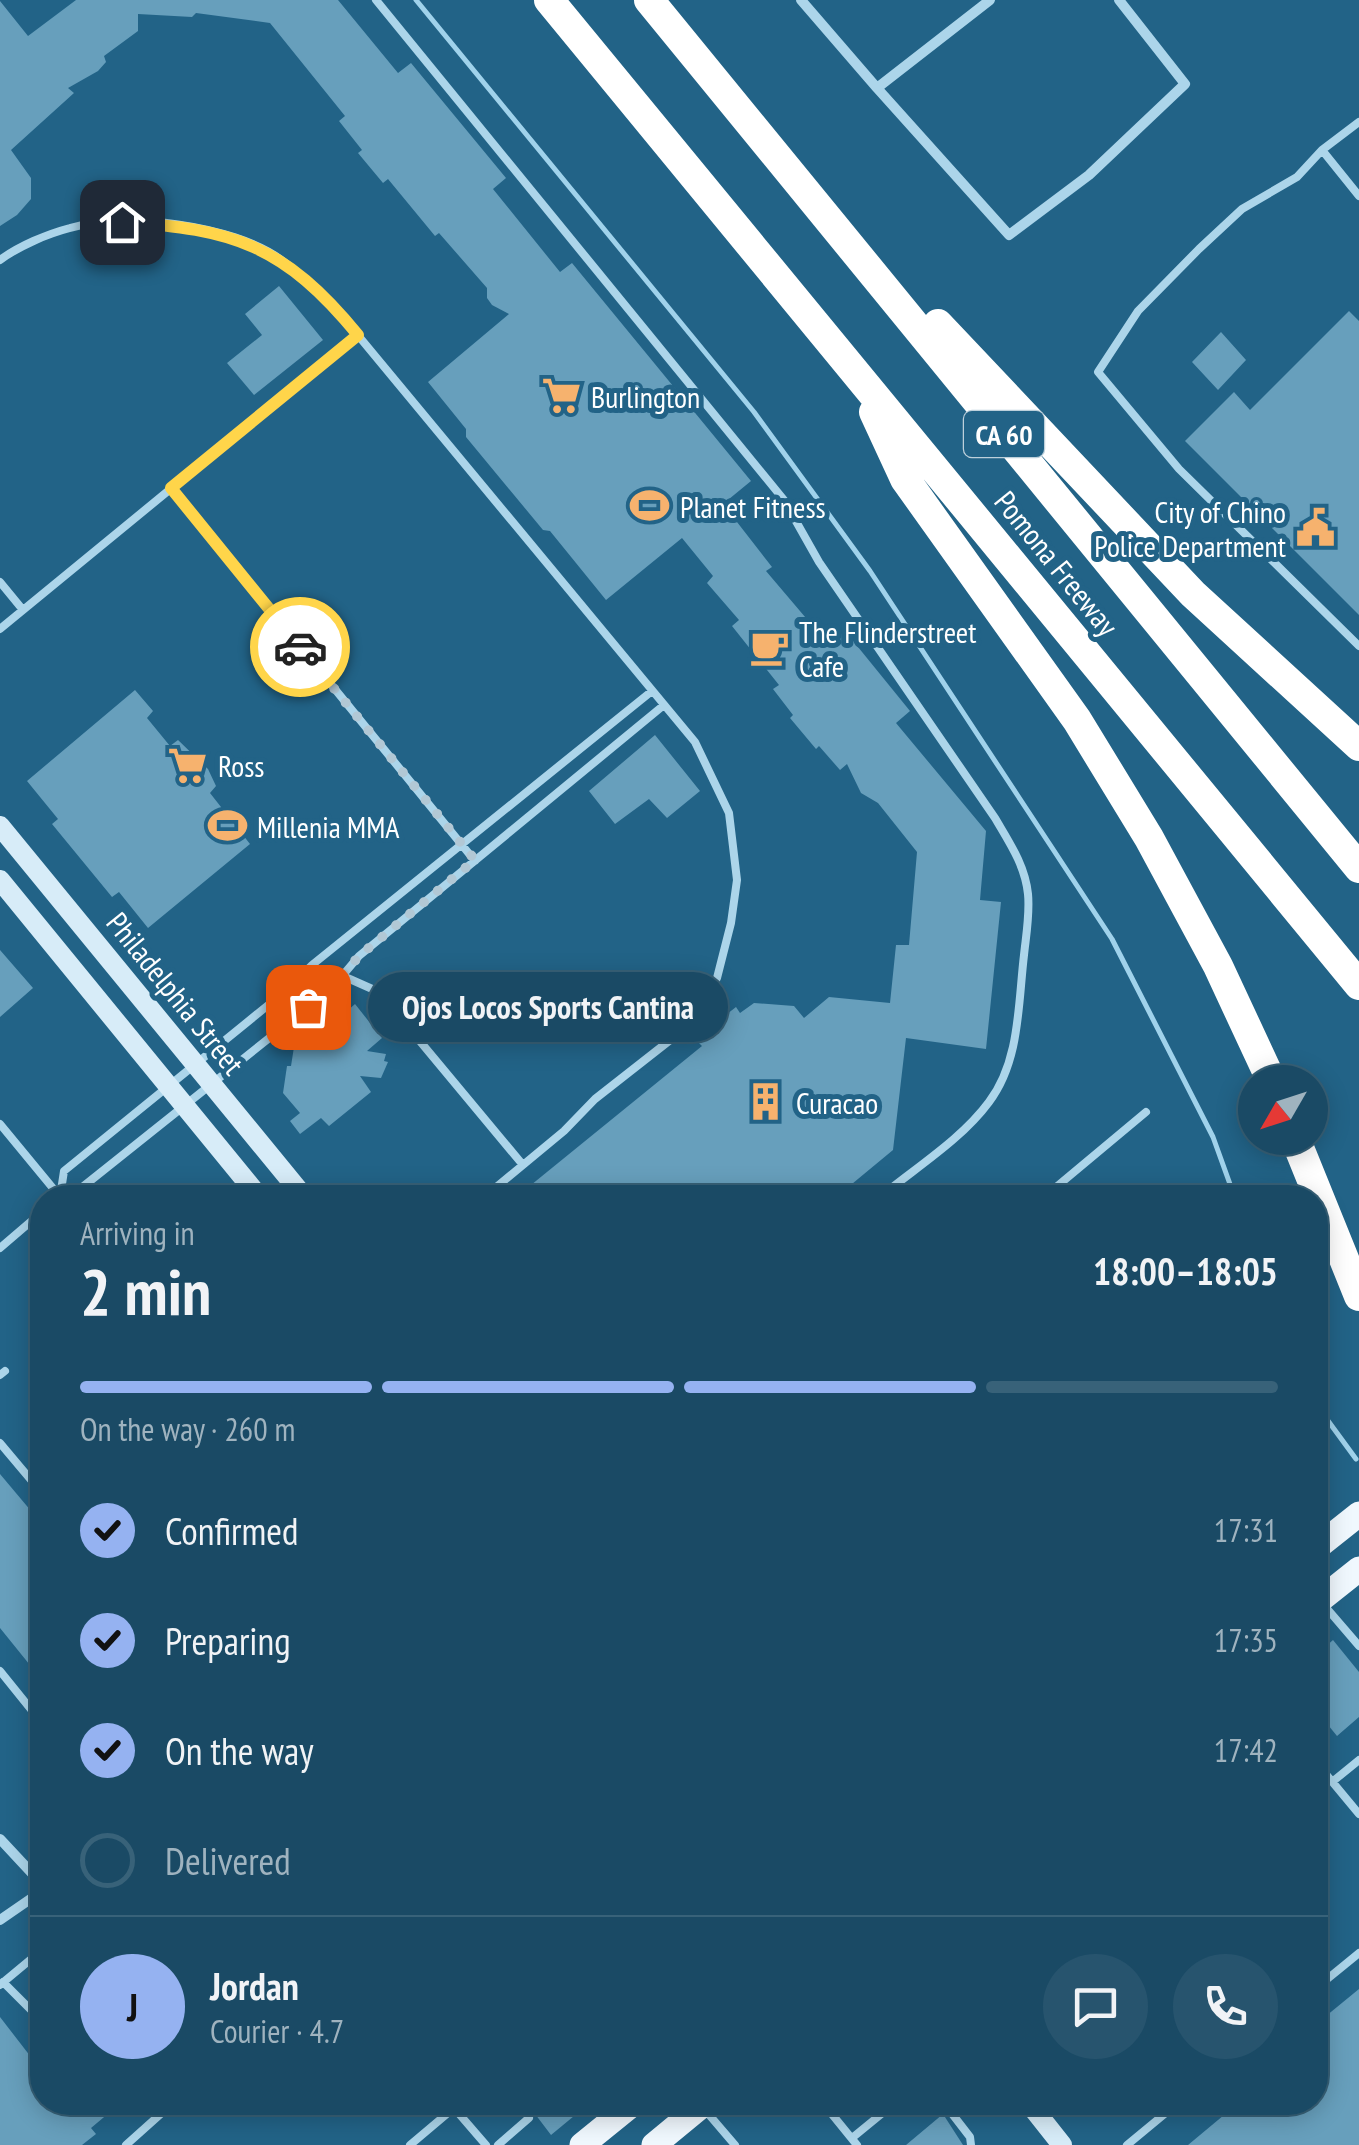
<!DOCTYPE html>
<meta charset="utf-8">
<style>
body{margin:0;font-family:"PT Sans Narrow",sans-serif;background:#27546e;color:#f1f3f6;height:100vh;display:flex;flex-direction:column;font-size:38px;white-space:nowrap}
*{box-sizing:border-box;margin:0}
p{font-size:32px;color:#9fb3bf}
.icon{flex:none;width:55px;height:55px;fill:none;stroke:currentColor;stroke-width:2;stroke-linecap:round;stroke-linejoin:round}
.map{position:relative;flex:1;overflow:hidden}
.side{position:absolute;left:30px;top:1185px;width:1298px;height:930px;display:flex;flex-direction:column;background:#1a4a65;border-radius:40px;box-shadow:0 5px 25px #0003,0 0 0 2px #386279}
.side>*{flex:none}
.needle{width:65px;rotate:231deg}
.fabs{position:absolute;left:1238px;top:1065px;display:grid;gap:20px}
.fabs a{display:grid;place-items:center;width:90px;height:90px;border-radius:50%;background:#1a4a65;box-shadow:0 5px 25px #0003,0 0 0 2px #386279;font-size:50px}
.pin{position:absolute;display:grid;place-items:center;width:85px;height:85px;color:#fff;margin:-42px;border-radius:20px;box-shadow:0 5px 15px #0006}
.courier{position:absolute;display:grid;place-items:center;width:100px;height:100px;margin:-50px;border:8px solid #ffd54a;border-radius:50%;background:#fff;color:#222;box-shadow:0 2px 12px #0007}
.bubble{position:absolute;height:70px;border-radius:35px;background:#1a4a65;box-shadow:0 5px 25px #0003,0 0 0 2px #386279;font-size:32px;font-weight:800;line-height:70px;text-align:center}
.overview em{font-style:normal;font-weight:800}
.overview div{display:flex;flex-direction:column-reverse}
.overview{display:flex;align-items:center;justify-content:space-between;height:170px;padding:0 50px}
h1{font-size:65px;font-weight:800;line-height:75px}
.bar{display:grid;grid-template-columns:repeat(4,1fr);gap:15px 10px;align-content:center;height:120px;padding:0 50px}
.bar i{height:12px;border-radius:8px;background:#386279}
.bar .active{background:#95b2f1}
.bar p{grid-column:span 4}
.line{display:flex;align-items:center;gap:25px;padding:0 50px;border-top:2px solid #386279}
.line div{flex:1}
.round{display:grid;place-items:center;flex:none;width:105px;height:105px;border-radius:52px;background:#27546e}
ol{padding:0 50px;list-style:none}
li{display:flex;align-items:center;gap:30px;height:110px}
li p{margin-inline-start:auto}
li .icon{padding:10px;border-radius:50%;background:#95b2f1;color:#111;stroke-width:4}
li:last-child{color:#9fb3bf}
li i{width:55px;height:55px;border:5px solid #386279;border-radius:50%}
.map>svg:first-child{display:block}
</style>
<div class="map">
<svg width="1359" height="2145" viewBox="0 0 1359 2145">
<rect width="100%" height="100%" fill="#226387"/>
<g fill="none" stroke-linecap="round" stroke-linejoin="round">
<path stroke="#a0d2eb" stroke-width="5" d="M416 0 754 412 870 571 1112 939 1213 1137 1235 1198
M1315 1403 1356 1459"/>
</g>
<path fill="#679fbc" d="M76 0H338L398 73 411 63 506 178 493 189 560 272 572 263 751 481 723 504 772 567 766 571 828 644 845 631 910 711 896 723 986 831 980 900 1001 902 986 1049 906 1038 893 1150 835 1198H515L702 1046 695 1039 736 1007 740 1013 754 1003 794 1006 804 1018 829 997 890 1003 896 945H909L917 852 878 803 861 793 847 764 840 770 819 746 816 749 790 718 793 715 773 689 779 685 732 626 739 620 707 583 713 576 682 538 606 600 550 531 543 530 466 437V429L428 382 509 314 492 305 487 298V288L439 233 435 236 388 179 383 183 358 153 362 150 339 121 345 116 270 23 196 13 192 17 138 14V31L104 56 106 62 98 71 68 88 74 93 11 150 31 178V199L17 215 0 226V1L28 36Z
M279 286 323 340 254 395 227 363 262 335 245 314Z
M1349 311 1359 321V615L1185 441 1234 392 1250 410Z
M1221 332 1246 360 1218 390 1192 362Z
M135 690 153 711 147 718 170 746 178 740 208 769 216 786 210 793 250 844 148 928 119 892 112 897 52 824 58 819 27 781Z
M655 735 700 791 667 818 649 799 615 824 589 791Z
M0 950 33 988 0 1017Z
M355 1004 382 1038 367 1051 386 1054 384 1061 388 1062 381 1078 360 1076 371 1092 329 1126 321 1118 300 1134 290 1121 300 1113 283 1093 287 1066H291L294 1047H306Z
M0 1474 42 1524V1680L0 1628Z
M1333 1640 1359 1672V1717L1337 1736 1324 1720 1315 1728V1656Z
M1359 1989V2145H1188L1230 2110 1224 2102H1315V2025Z
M0 2017 34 2061 42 2054V2102H122L91 2128 96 2134 82 2145H0Z
M526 2102H591L551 2135Z
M943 2114 963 2145H906Z"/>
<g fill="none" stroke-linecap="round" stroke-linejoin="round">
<path stroke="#acd5ea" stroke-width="8" d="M376 0 784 500 819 562 995 818C1009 842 1025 865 1028 894 1030 914 1026 936 1024 955 1018 1005 1020 1061 989 1102 961 1140 915 1168 879 1198
M1359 122 1322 150 1297 177 1242 209 1199 249 1138 311 1098 372 1179 469 1359 646
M1322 150 1359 196
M0 260C19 246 47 234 70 228 124 211 233 225 280 259 300 273 319 293 337 310L695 742 729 813 737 880 731 923 717 978 683 1030 595 1099 564 1131 483 1198
M171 488 475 861
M0 582 23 610
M0 629 358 335
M343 976 379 992 523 1165
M0 1124 61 1198
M60 1197 64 1171 288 989 312 965 652 691
M60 1197 80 1189 332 988 359 956 664 705
M958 1198 965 1194 1011 1198
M1043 1198 1146 1112
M0 1248 42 1212
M0 1375 5 1371
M0 1443 42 1493
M1323 1604 1359 1646
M0 1671 42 1723
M1315 1761 1359 1814
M1332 1782 1359 1760
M3 1982 42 2021
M0 1985 42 1950
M1315 1989 1359 1953
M822 2102 857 2145
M943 2102 970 2137 971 2145
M454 2108 486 2145
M705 2110 735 2145
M852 2138 896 2102
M126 2145 174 2102
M410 2145 461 2102
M498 2145 529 2118 516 2102
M1127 2145 1179 2102"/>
<path stroke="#acd5ea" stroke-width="10" d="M801 0 877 88 990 0
M877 88 1009 235 1089 175 1185 84 1119 0
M0 1839 42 1884
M0 1920 42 1891"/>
<path stroke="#d7ecf8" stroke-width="20" d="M0 826 305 1198
M0 880 260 1198
M1028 2102 1062 2145"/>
<path stroke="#f0f8fe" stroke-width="25" d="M1315 1549 1359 1514
M1315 1604 1359 1569
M582 2145 635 2102
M654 2145 706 2102"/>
<path stroke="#fff" stroke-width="30" d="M549 0 1359 985
M649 0 1359 868
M938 324 1193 594 1359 746
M874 412 905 479 1077 720 1149 838 1218 966 1272 1082
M1295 1138 1359 1296"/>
</g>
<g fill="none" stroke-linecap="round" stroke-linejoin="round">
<path stroke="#b2c8d5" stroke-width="10" stroke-dasharray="0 18" d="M300 647 475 860 359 956 332 988 308 1007"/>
<path stroke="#ffd54a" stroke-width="12" d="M122 222C234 229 284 245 358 335L171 488 300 647"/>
</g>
<defs>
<symbol id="supermarket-bare" viewBox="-9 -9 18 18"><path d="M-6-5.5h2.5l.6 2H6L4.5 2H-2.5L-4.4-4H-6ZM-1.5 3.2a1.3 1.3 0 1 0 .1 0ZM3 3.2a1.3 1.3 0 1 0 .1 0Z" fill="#f6b26e" stroke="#226387" stroke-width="2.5" paint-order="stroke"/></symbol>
<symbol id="stadium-bare" viewBox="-9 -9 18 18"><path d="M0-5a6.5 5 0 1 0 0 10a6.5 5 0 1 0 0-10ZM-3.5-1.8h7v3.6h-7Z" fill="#f6b26e" stroke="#226387" stroke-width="2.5" paint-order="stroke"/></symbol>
<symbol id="civic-bare" viewBox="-9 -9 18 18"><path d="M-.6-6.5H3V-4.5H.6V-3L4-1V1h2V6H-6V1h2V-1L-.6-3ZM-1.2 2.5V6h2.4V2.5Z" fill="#f6b26e" stroke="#226387" stroke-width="2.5" paint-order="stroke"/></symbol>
<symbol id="cafe-bare" viewBox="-9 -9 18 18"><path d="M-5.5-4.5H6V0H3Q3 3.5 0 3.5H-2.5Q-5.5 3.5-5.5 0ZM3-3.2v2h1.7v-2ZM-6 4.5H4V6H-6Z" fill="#f6b26e" stroke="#226387" stroke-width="2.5" paint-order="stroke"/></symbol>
<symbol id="building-bare" viewBox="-9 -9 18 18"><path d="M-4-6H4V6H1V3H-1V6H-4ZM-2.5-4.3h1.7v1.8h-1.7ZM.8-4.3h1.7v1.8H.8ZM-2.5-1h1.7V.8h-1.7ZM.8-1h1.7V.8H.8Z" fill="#f6b26e" stroke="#226387" stroke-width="2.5" paint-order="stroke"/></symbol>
</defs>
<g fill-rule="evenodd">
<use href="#supermarket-bare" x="534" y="368" width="55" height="55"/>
<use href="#stadium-bare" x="622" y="478" width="55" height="55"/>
<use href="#civic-bare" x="1288" y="500" width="55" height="55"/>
<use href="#cafe-bare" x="742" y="620" width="55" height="55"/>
<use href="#supermarket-bare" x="160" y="738" width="55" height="55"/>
<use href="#stadium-bare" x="200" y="798" width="55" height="55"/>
<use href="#building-bare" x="738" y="1074" width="55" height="55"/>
</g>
<g text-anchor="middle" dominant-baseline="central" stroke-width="10" stroke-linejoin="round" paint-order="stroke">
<rect fill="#226387" stroke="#bdd0db" stroke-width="2.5" x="964" y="411" width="80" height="46" rx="8"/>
<g font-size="28" font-weight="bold" fill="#fff">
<text x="1004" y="434">CA 60</text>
</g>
<g font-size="30" fill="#fff" stroke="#226387" text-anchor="start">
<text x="591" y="396">Burlington</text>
<text x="680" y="506">Planet Fitness</text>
<text x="1286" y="511" text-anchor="end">City of Chino<tspan x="1286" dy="34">Police Department</tspan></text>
<text x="799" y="631">The Flinderstreet<tspan x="799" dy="34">Cafe</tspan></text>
<text x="218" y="765">Ross</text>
<text x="257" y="826">Millenia MMA</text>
<text x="796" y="1102">Curacao</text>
</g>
<g font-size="30" fill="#fff" stroke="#226387">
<text transform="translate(1057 563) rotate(51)">Pomona Freeway</text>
<text transform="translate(176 993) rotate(51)">Philadelphia Street</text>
</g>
</g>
</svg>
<div class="fabs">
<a><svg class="needle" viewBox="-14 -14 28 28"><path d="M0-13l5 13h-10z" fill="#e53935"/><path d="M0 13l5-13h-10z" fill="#9fb3bf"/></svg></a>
</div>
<div class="pin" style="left:308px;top:1007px;background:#ea580c"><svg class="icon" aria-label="bag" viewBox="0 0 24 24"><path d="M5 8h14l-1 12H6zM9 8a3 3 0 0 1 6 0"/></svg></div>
<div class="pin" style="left:122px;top:222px;background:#1f2937"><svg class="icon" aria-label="home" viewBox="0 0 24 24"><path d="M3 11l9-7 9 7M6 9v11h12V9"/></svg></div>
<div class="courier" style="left:300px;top:647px"><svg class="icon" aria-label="car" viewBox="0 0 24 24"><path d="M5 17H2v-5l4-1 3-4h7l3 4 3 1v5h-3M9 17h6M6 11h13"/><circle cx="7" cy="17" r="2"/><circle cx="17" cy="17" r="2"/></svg></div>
<div class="bubble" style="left:368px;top:972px;width:360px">Ojos Locos Sports Cantina</div>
<section class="side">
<div class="overview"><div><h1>2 min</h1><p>Arriving in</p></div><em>18:00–18:05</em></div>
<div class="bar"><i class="active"></i><i class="active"></i><i class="active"></i><i></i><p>On the way · 260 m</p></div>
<ol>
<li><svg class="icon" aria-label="check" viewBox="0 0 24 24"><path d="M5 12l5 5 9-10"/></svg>Confirmed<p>17:31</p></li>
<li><svg class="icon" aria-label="check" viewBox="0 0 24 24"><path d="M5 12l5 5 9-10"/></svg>Preparing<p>17:35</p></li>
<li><svg class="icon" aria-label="check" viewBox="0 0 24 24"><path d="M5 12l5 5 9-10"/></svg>On the way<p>17:42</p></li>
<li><i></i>Delivered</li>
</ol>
<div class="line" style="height:180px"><b class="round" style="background:#95b2f1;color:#111">J</b><div><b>Jordan</b><p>Courier · 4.7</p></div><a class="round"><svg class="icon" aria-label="chat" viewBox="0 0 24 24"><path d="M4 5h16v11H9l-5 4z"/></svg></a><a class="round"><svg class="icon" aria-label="phone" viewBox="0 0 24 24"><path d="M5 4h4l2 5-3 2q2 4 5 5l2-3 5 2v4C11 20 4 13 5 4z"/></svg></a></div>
</section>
</div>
